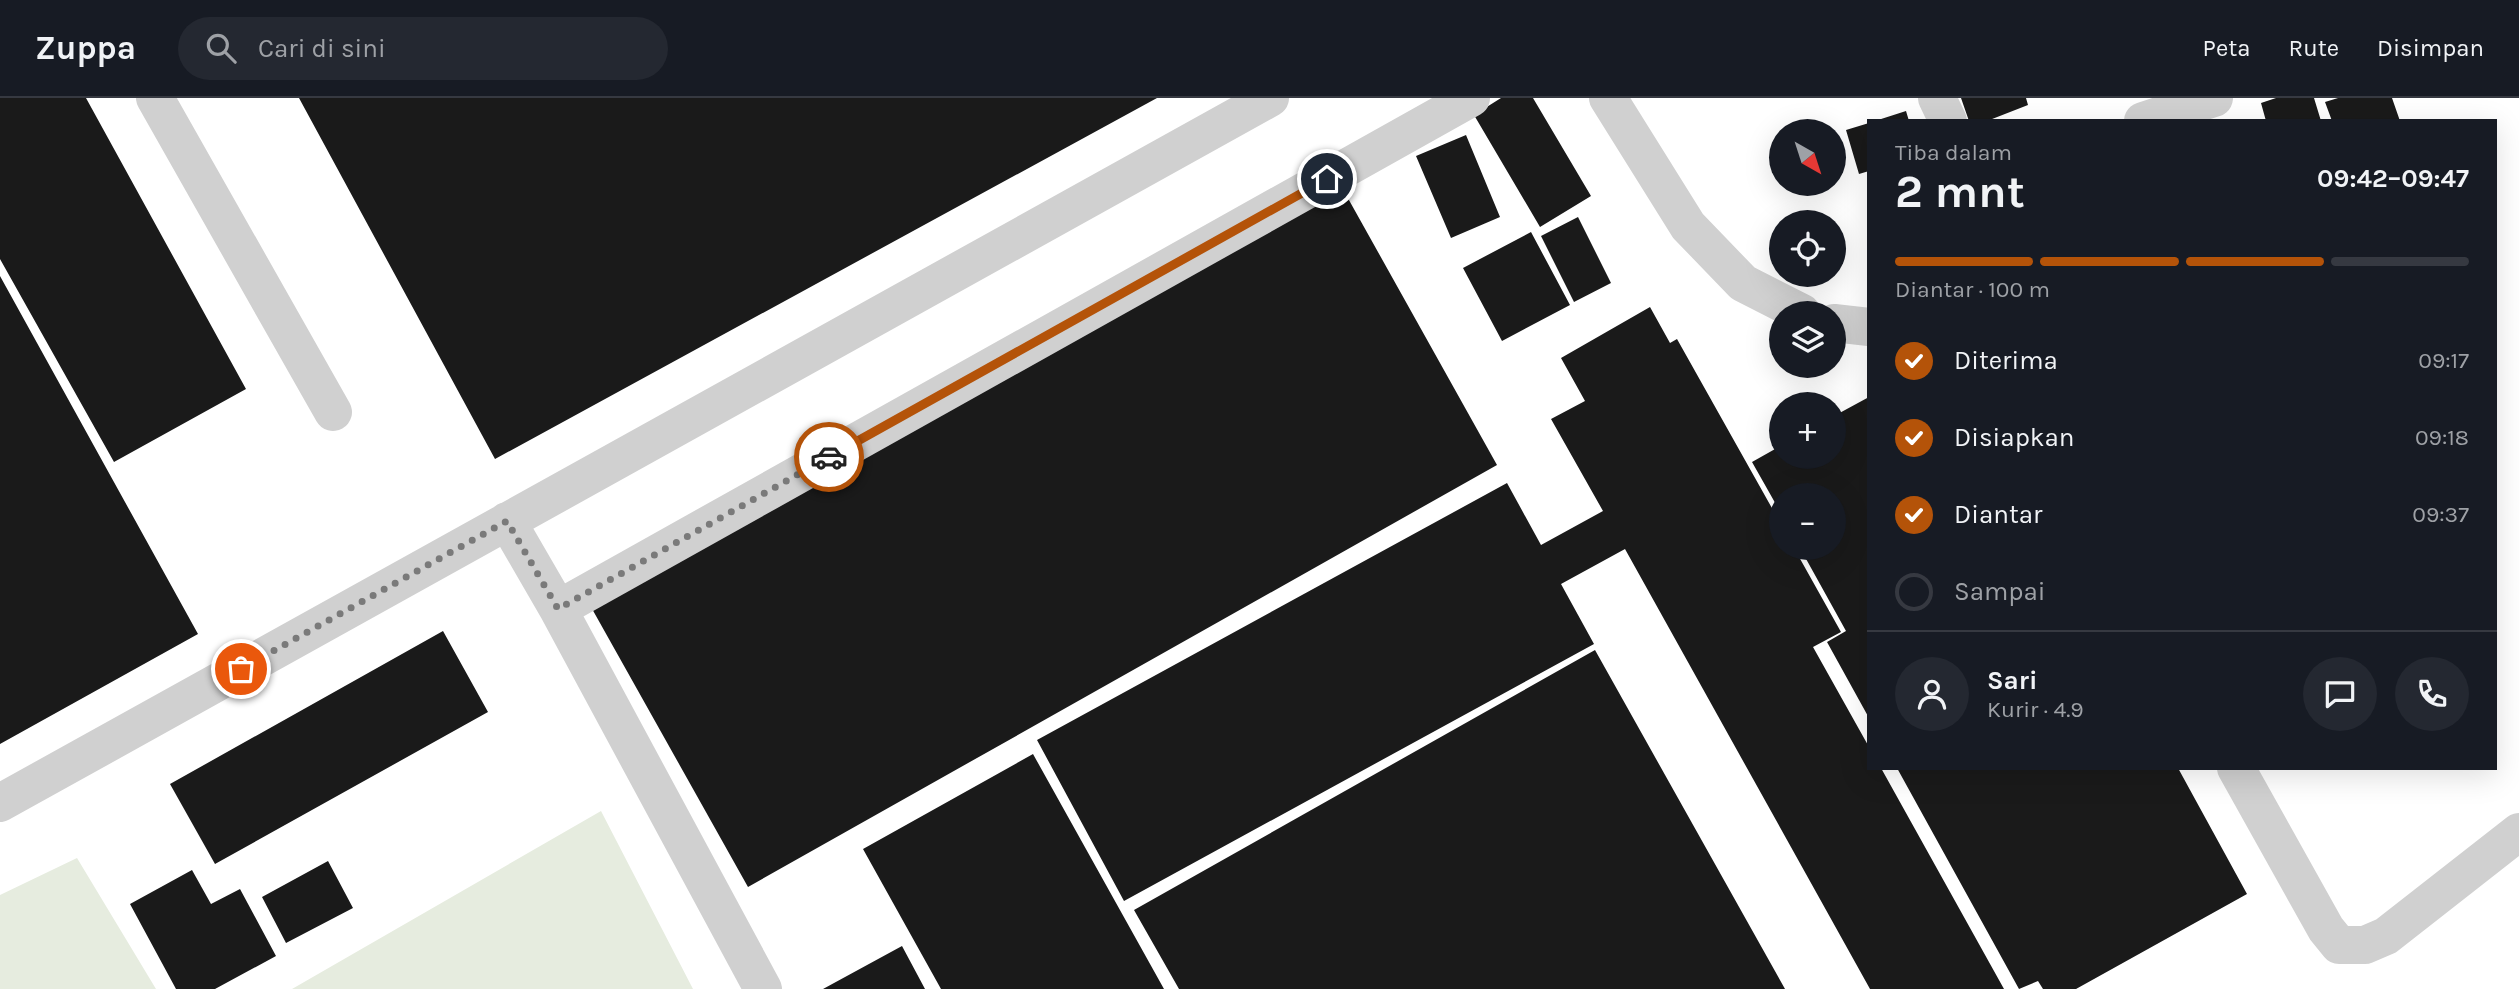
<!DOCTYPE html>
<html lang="id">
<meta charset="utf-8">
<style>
body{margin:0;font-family:Karla,sans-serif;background:#242831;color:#f1f3f6;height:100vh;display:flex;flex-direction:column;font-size:26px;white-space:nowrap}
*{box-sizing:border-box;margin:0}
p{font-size:23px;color:#9ea1a6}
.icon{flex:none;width:38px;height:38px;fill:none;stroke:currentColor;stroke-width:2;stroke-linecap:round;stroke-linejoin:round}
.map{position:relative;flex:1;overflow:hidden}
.panel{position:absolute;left:1867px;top:21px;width:630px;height:651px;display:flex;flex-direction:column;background:#171b24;border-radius:0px;box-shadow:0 7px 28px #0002}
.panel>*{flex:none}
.needle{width:46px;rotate:141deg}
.controls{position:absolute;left:1769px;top:21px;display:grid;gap:14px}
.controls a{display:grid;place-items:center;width:77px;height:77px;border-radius:50%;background:#171b24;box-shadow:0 7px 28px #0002;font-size:35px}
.pin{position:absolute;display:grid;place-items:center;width:60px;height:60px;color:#fff;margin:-30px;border:4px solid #fff;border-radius:50%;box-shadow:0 2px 7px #0007}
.courier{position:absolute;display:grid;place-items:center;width:70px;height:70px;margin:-35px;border:5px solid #b45309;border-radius:50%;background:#fff;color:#222;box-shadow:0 2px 9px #0007}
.overview em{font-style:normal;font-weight:700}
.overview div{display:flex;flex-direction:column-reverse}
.overview{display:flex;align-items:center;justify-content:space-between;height:119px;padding:0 28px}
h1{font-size:46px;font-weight:700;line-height:52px}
.bar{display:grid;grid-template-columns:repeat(4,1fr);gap:10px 7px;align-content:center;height:84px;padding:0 28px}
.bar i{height:9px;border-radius:5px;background:#363941}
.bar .on{background:#b45309}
.bar p{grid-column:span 4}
.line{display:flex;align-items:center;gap:18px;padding:0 28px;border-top:2px solid #363941}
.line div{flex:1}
.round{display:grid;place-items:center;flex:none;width:74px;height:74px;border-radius:37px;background:#242831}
ol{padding:0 28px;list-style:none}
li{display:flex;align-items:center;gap:21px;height:77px}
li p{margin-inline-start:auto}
li .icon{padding:7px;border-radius:50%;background:#b45309;color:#fff;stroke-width:4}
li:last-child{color:#9ea1a6}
li i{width:38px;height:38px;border:4px solid #363941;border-radius:50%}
header{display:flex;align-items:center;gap:42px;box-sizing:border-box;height:98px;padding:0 35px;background:#171b24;border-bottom:2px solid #363941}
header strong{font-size:33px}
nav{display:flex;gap:38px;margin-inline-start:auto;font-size:24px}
.search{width:490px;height:63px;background:#242831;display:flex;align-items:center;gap:18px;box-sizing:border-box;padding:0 24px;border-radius:38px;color:#9ea1a6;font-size:26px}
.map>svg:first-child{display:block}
</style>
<header>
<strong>Zuppa</strong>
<div class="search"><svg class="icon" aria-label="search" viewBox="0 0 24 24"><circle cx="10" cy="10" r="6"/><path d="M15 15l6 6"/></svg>Cari di sini</div>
<nav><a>Peta</a><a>Rute</a><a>Disimpan</a></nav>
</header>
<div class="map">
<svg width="2519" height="891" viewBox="0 0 2519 891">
<rect width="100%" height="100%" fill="#fff"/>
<path fill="#e6ecdf" d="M601 713 693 891H292Z
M77 760 156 891H0V797Z"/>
<path fill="#1a1a1a" d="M0 0H86L246 291 114 364 0 161Z
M299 0H1157L495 361Z
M1501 0H1533L1591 98 1540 129 1474 17Z
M1961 0H2026L2028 7 1987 23H1969Z
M2276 0H2314L2321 23H2266L2261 5Z
M2338 0H2392L2400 23H2332L2325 4Z
M1906 13 1909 23H1878V22Z
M1869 25V73L1859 76 1846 32Z
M1466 37 1500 119 1451 140 1416 58Z
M1340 86 1497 367 748 789 591 509Z
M1578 119 1611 185 1574 204 1541 138Z
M1531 134 1570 207 1502 243 1463 170Z
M0 178 198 536 0 646Z
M1650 209 1670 245 1677 241 1782 428V450H1794L1841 534 1813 549 1869 649V670H1881L2004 891H1870L1625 451 1561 486 1594 546 1124 803 1037 642 1507 385 1541 447 1603 413 1551 321 1585 303 1561 260Z
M1869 299V620L1827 544 1846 533 1800 450H1834V397H1782V417L1752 364 1782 347V359H1834V318Z
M443 533 488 614 215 766 170 686Z
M1595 552 1785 891H1179L1134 812Z
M1033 656 1164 891H941L863 751Z
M1897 670H2178L2247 796 2076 891H2043L2038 883 2019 891Z
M328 763 353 810 286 845 262 799Z
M192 772 211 806 240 791 276 858 215 891H176L130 806Z
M902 848 925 891H823Z"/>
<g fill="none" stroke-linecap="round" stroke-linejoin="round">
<path stroke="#d0d0d0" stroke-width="38" d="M155 0 333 314
M1608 0 1688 128 1743 185 1802 215
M1937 0 1948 23
M2143 23 2214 0
M1834 225 1869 229
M507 423 558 511
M2236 670 2326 831 2339 847H2365L2386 838 2519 734
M0 705 1270 0
M763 891 558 511 1471 0"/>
</g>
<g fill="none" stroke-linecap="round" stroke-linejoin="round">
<path stroke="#7a7a7a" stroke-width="7" stroke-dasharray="0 12.6" d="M241 571 507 423 558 511 829 359"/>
<path stroke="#b45309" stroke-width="9" d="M829 359 1327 81"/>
</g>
</svg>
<div class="controls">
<a><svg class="needle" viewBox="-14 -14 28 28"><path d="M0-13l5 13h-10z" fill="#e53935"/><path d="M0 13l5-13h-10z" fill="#9ea1a6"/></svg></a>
<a><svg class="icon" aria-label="locate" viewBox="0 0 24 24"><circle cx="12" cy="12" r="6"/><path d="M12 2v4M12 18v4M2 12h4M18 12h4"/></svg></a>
<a><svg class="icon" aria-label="layers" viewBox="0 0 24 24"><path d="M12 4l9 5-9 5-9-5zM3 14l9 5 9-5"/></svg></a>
<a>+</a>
<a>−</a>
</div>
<div class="pin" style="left:241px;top:571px;background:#ea580c"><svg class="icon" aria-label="bag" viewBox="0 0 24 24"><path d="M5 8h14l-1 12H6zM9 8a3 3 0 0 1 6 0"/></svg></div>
<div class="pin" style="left:1327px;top:81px;background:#1f2937"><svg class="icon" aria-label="home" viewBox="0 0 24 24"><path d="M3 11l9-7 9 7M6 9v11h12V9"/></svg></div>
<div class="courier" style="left:829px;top:359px"><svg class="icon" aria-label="car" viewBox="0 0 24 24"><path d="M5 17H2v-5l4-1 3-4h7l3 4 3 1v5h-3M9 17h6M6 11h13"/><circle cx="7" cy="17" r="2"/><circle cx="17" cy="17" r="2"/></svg></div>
<section class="panel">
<div class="overview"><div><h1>2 mnt</h1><p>Tiba dalam</p></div><em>09:42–09:47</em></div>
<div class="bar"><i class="on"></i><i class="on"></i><i class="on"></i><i></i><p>Diantar · 100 m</p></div>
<ol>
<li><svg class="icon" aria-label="check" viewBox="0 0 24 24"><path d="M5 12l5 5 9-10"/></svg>Diterima<p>09:17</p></li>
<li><svg class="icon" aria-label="check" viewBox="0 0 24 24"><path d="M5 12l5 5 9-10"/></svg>Disiapkan<p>09:18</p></li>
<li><svg class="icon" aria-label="check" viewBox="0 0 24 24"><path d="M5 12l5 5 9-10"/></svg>Diantar<p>09:37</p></li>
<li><i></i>Sampai</li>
</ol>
<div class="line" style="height:126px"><a class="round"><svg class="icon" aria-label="person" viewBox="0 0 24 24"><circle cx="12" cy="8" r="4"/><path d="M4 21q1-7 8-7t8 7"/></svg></a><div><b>Sari</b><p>Kurir · 4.9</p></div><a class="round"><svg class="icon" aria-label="chat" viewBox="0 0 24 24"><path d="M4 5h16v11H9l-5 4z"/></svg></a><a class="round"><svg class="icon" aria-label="phone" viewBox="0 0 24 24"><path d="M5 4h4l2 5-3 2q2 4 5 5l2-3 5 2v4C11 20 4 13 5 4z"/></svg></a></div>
</section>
</div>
